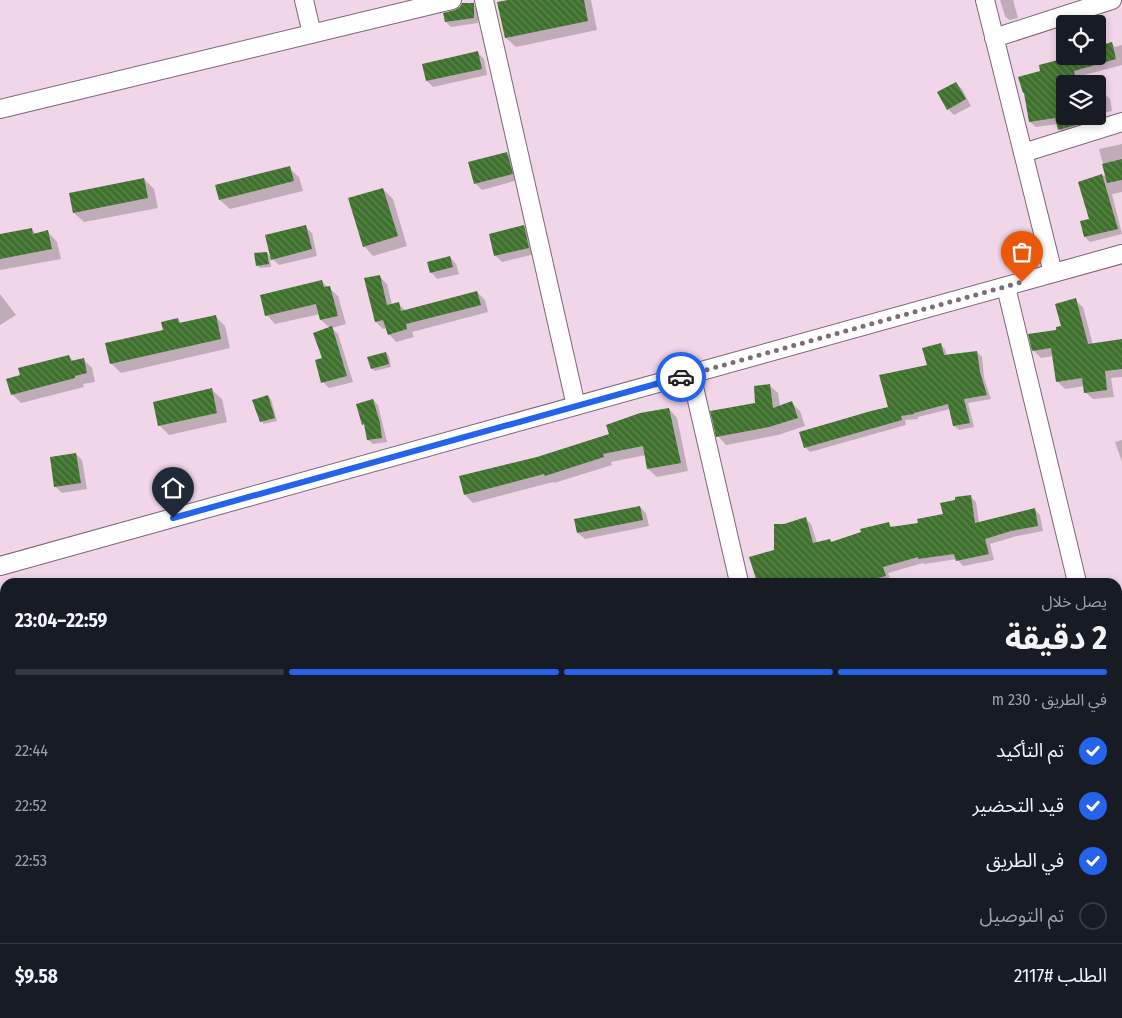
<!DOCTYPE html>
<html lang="ar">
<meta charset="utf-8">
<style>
body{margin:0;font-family:"Fira Sans Condensed","Noto Sans Arabic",sans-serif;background:#242831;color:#f1f3f6;direction:rtl;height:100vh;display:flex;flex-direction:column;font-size:19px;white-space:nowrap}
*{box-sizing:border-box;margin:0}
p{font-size:16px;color:#9ea1a6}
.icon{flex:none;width:28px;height:28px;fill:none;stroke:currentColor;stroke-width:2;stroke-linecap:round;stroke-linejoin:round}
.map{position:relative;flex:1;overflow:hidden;direction:ltr}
.panel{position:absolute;left:0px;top:578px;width:1122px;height:441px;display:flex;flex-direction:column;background:#171b24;border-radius:15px 15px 0 0;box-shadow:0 2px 8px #0003;direction:rtl}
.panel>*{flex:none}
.tools{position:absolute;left:1056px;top:15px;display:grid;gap:10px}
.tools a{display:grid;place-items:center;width:50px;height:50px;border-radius:5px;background:#171b24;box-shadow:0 2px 8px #0003;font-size:25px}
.pin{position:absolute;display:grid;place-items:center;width:42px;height:42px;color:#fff;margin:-51px -21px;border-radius:50% 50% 50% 0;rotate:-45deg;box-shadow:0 0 5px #0007}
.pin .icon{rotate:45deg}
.courier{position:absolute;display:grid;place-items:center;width:50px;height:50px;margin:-25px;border:4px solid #2563eb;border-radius:50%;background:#fff;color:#222;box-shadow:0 1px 6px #0007}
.head em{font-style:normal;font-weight:700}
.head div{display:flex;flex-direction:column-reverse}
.head{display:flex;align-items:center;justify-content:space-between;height:85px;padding:0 15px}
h1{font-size:32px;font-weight:700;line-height:38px}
.bar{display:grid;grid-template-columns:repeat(4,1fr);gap:8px 5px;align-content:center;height:60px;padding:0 15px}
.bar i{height:6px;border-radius:4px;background:#363941}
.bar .on{background:#2563eb}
.bar p{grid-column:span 4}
.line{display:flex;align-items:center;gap:12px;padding:0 15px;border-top:1px solid #363941}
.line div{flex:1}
ol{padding:0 15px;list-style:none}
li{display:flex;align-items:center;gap:15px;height:55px}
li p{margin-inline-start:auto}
li .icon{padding:5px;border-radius:50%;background:#2563eb;color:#fff;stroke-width:4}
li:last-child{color:#9ea1a6}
li i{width:28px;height:28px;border:2px solid #363941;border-radius:50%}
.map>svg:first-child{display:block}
</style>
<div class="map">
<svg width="1122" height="1018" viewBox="0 0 1122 1018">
<defs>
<pattern id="building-back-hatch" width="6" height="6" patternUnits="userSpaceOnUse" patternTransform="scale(1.25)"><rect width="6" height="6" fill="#3e712c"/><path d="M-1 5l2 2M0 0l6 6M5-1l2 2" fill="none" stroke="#608552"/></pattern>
</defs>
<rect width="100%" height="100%" fill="#f0d6e8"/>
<path fill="#0003" d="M514 0H591L597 30 516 47 506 38Z
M1000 0H1013L1018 18 1009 20 1005 16Z
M473 4 479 10 478 23 451 27 446 22 461 8Z
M1065 38V56H1098V47L1111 43 1115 47 1122 45V65L1081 76 1083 84H1065V116H1094L1096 126 1065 135 1059 129 1058 124 1036 127 1030 122 1042 72 1066 59 1060 40Z
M478 53 484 59 487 75 433 87 427 81Z
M956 83 962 89 971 106 954 115 948 109Z
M1104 93 1110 99 1112 111 1098 114V94Z
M1122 144V192L1112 194 1122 234 1090 242 1085 237 1091 219 1080 182 1106 175 1099 149Z
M507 153 513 159 518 180 482 190 475 183Z
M289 168 299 177 303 191 230 209 220 200Z
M144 179 154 189 158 208 84 222 74 213Z
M383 189 393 199 407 246 373 256 364 246Z
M305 227 312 233 317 256 279 265 270 257 271 267 260 268 257 265 267 253 272 258Z
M524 227 530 233 535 254 502 262 495 255Z
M32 230 36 234 48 232 57 242 61 259 0 270V236Z
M450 257 456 264 459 274 437 279 431 272Z
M379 276 387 284 392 305 399 304 406 311 477 292 485 300 488 312 412 332 414 337 396 342 389 334 387 328 383 329 376 322Z
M322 282 338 296 346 324 332 328 338 334 353 382 329 388 323 382 324 359 330 328 321 320 320 314 275 324 267 315Z
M0 294 16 315 0 325Z
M1075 300 1083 307 1093 345 1122 340V377L1111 378 1114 397 1093 399 1085 392V386L1065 389 1057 381 1053 356 1041 358 1034 351 1062 327Z
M215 316 225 326 230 348 121 373 111 363 164 331 178 319 182 324Z
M940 345 945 349 947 356 977 352 982 357 984 378 991 399 968 403 974 427 959 430 954 426 950 409 918 417V419L905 420 906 425 810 452 805 447 890 408 929 366Z
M386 353 389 356 391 367 375 371 372 368Z
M69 356 74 362 83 359 92 368 95 382 83 384 84 387 21 403 12 394 22 376Z
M769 385 778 393 780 407 792 403 800 411 805 426 778 435 726 445 718 436 757 404Z
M212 390 222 399 227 422 169 435 159 425Z
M268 396 271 399 277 421 264 424 261 421Z
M373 400 378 405 387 442 373 444 368 440 366 427 363 424Z
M669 409 677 418 688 471 657 477 648 469 646 455 611 462 612 465 554 483 553 482 473 503 465 495 538 458 610 435Z
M1122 440V462L1115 442Z
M76 454 82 460 87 489 62 493 56 487Z
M970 496 976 502 979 523 1034 509 1040 515 1043 531 1017 536 990 544 994 560 963 566 957 559 925 564 923 563 888 573 891 581 886 582H758L751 558 776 551 784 525 806 519 811 524 817 543 830 540 833 543 889 524 893 528 919 524 944 515Z
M640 507 646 513 649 526 585 539 578 533Z
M1122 592V653L1118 655V593Z
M717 1014H777L781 1018H708V1016Z
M799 1014H819L821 1018H801Z"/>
<path fill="url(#building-back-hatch)" d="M508 0H584L588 21 505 38 497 2Z
M462 3H474V18L445 22 443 13 455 10 460 7Z
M1112 42 1116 59 1074 71 1075 76 1065 78V116H1094V120L1058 130 1055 118 1029 122 1024 93H1023L1018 77 1040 71 1039 65 1073 56H1098V46Z
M478 51 482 69 426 81 422 64Z
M956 82 966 99 947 110 937 92Z
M507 152 513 174 474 184 468 162Z
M1122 159V180L1107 183 1102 164Z
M290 166 294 181 219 200 215 185Z
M1102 174 1118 229 1084 237 1080 221 1089 219 1078 182Z
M144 178 148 198 73 213 69 193Z
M383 188 398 236 363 247 348 198Z
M306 225 312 249 271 260 265 235Z
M524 225 529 248 494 256 489 234Z
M32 228 33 234 48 230 52 249 0 259V234Z
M267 252 269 264 256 266 254 253Z
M450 256 453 267 430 273 427 262Z
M380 275 387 305 399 302 401 311 477 291 481 305 406 324 407 329 388 335 383 320 375 322 364 278Z
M322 280 324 287 330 286 338 316 320 320 316 304 265 316 260 295Z
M1076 298 1088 344 1122 339V369L1105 371 1107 390 1084 393 1082 378 1056 382 1051 348 1032 351 1028 334 1056 330V327L1061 326 1055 304Z
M216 315 221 339 110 364 105 343 163 330 161 322 178 318 179 323Z
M332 326 347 376 321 383 315 360 322 358 313 333Z
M941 343 944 355 977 351 980 372 987 395 964 399 970 423 953 426 948 404 914 413V414L901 416 902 420 804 448 799 432 871 411 888 407 879 375 927 365 922 348Z
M386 352 389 364 371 369 367 357Z
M69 355 71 361 84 358 87 373 75 376V378L11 395 6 379 20 375 18 368Z
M770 384 773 408 792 401 798 418 769 427 716 437 710 411 755 403 754 386Z
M212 388 217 413 158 426 153 402Z
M268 395 275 418 260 422 252 400Z
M373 399 380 423 382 438 367 440 364 424 362 425 356 404Z
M669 408 681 463 647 469 643 446 603 454 604 457 545 476 544 474 464 495 459 476 537 457 609 434 606 425 640 413Z
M76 453 81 483 54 487 50 457Z
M971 495 975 523 1035 508 1038 526 1011 531 985 539 989 554 956 561 954 554 918 559V557L883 567 886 576 874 579 873 578 857 582H757L749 557 774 550V524H784L806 517 813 543 830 539 831 542 861 532 860 529 889 522 890 527 918 523 917 519 943 514 940 503 955 500V497Z
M640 506 643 520 577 533 574 519Z"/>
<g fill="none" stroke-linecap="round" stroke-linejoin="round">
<defs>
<path id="minor" d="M304 0 312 34
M484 0 576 406
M985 0 1053 273
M994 38 1112 0
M0 109 452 0
M1023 153 1122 122
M1006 287 1077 582
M691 374 739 582
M0 566 1122 254
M1118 714 1122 713
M0 1006 5 1005
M585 1014 586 1018"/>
<path id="tertiary" d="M0 687 5 706
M85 1014 86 1018"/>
</defs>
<use href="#minor" stroke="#7e6777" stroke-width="20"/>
<use href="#tertiary" stroke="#7e6777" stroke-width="25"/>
<use href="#minor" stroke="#fff" stroke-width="18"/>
<use href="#tertiary" stroke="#fff" stroke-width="22"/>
</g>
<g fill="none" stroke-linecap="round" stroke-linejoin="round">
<path stroke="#7d6d78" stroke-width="5" stroke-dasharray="0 9" d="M681 377 1022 282"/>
<path stroke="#2563eb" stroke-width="6" d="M173 518 681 377"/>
</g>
</svg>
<div class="tools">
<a><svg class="icon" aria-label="locate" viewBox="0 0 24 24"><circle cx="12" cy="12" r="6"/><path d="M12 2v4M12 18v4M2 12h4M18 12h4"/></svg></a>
<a><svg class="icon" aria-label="layers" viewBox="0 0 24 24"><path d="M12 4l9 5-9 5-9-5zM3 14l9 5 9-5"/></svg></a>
</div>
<div class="pin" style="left:1022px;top:282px;background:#ea580c"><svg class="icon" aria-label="bag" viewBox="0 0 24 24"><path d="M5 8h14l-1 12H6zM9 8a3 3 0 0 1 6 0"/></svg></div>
<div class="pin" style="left:173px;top:518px;background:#1f2937"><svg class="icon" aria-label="home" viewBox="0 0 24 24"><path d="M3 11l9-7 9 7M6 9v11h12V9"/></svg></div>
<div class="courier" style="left:681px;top:377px"><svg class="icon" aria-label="car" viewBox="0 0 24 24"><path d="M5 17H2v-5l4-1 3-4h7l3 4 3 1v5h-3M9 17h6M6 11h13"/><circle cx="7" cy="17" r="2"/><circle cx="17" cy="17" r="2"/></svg></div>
<section class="panel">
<div class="head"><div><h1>2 دقيقة</h1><p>يصل خلال</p></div><em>22:59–23:04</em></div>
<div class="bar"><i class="on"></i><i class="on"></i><i class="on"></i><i></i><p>في الطريق · 230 m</p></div>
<ol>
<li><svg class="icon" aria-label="check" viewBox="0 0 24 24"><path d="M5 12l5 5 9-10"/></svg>تم التأكيد<p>22:44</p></li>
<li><svg class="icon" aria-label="check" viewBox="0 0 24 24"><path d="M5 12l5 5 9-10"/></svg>قيد التحضير<p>22:52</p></li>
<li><svg class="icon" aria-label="check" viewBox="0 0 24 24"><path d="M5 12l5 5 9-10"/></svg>في الطريق<p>22:53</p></li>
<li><i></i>تم التوصيل</li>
</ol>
<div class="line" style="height:65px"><div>الطلب #2117</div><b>$9.58</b></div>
</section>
</div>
